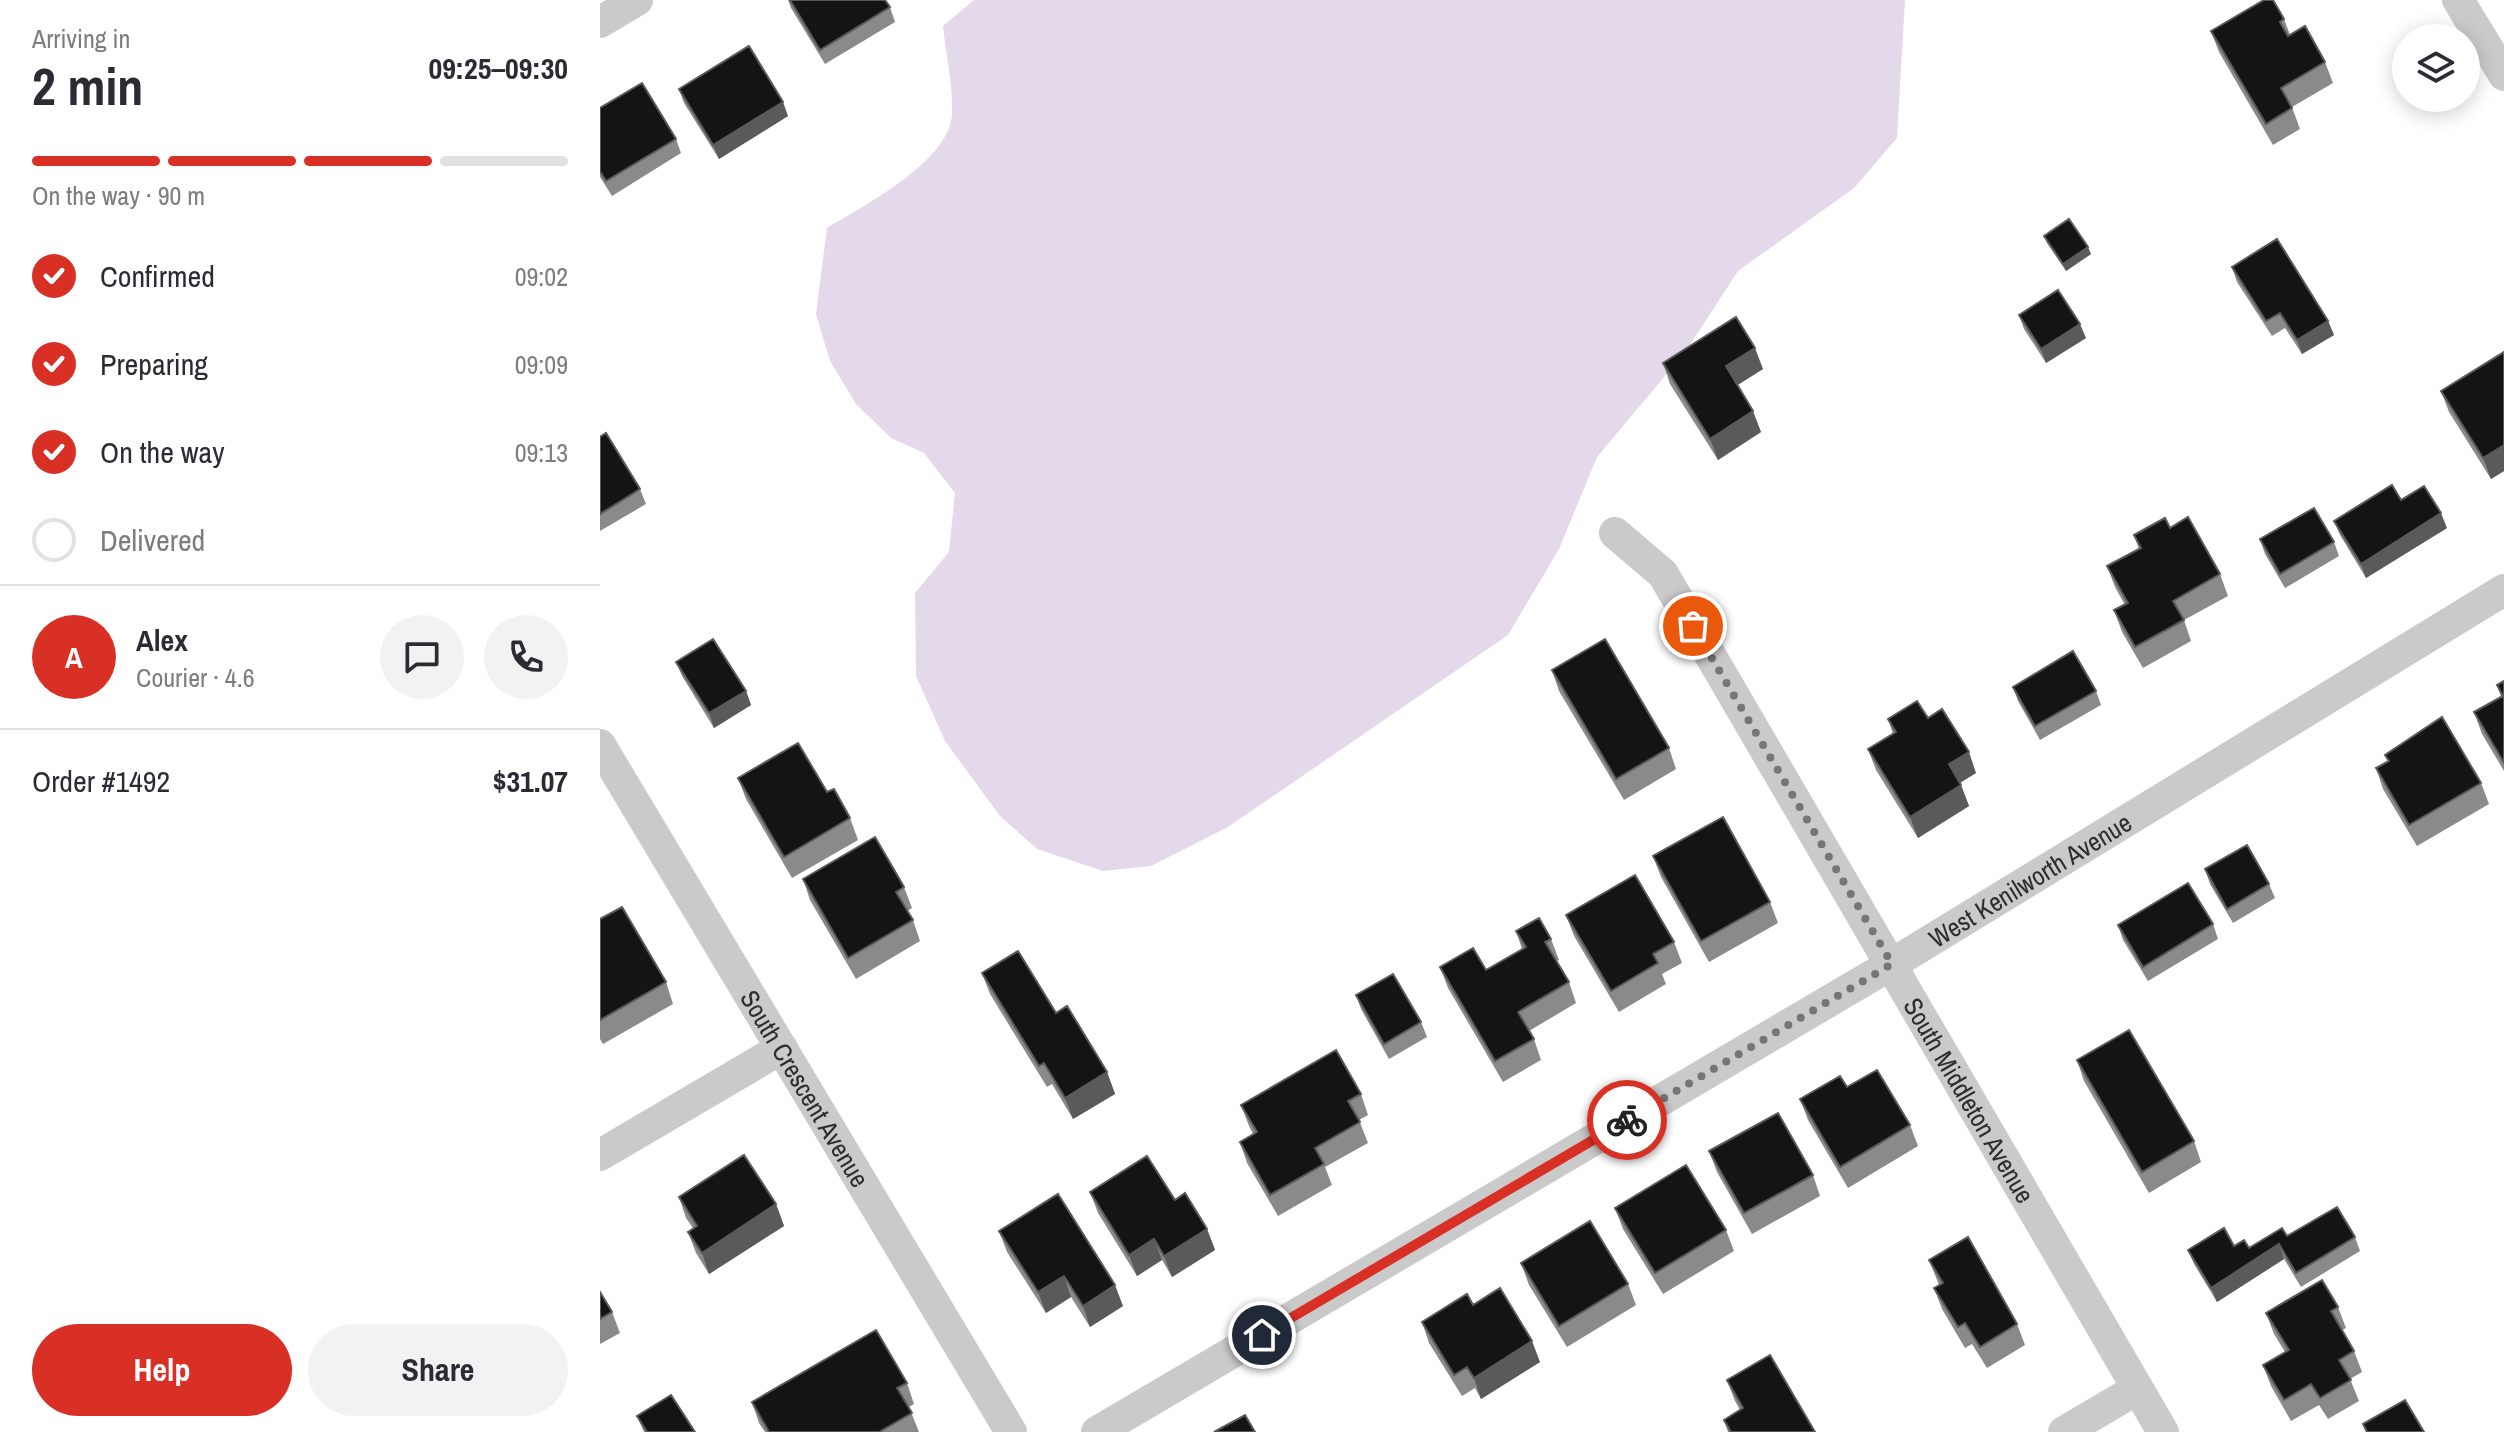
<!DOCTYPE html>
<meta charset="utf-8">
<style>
body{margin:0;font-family:"Archivo Narrow",sans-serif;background:#f2f2f3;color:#2b2b33;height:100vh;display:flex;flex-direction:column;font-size:30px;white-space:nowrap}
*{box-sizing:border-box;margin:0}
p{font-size:26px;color:#7c7c81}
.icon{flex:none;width:44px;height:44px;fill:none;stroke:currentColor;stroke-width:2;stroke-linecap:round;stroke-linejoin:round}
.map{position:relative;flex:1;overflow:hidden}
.sheet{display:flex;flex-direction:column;background:#fff;width:600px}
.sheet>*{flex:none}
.fabs{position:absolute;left:1792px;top:24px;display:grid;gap:16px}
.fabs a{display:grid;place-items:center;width:88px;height:88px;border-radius:50%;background:#fff;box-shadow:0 4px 20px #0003;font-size:40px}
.pin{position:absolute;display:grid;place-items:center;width:68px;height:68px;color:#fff;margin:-34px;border:4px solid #fff;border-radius:50%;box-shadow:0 2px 8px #0007}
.courier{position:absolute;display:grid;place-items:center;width:80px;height:80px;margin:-40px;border:6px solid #d93025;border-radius:50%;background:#fff;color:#222;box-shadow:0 2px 10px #0007}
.summary em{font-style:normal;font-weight:700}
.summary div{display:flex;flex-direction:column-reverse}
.summary{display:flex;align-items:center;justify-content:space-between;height:136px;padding:0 32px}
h1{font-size:52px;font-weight:700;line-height:60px}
.bar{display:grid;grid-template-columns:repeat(4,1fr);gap:12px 8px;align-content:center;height:96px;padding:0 32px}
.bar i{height:10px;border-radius:6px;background:#e1e1e2}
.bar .active{background:#d93025}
.bar p{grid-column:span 4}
.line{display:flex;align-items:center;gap:20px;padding:0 32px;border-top:2px solid #e1e1e2}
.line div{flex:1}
.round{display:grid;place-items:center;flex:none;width:84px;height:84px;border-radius:42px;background:#f2f2f3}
ol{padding:0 32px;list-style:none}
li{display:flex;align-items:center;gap:24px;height:88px}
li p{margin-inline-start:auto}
li .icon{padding:8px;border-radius:50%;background:#d93025;color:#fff;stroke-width:4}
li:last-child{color:#7c7c81}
li i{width:44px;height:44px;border:4px solid #e1e1e2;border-radius:50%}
.primary-button{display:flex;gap:16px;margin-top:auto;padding:16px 32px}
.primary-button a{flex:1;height:92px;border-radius:48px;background:#d93025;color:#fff;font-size:32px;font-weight:700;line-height:92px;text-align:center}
.primary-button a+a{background:#f2f2f3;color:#2b2b33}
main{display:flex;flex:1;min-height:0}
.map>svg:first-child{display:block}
</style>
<main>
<section class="sheet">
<div class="summary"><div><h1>2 min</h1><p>Arriving in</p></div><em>09:25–09:30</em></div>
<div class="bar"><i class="active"></i><i class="active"></i><i class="active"></i><i></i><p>On the way · 90 m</p></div>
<ol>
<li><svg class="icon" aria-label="check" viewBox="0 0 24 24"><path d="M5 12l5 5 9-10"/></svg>Confirmed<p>09:02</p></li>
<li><svg class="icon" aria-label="check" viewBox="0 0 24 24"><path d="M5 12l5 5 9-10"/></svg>Preparing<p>09:09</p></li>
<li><svg class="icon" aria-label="check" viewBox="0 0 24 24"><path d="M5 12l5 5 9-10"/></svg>On the way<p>09:13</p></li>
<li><i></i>Delivered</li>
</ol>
<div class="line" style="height:144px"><b class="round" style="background:#d93025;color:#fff">A</b><div><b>Alex</b><p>Courier · 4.6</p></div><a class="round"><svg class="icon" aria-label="chat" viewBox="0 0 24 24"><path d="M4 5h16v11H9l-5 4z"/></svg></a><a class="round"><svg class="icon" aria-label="phone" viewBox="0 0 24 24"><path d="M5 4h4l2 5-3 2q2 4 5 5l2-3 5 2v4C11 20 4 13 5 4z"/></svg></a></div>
<div class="line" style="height:104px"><div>Order #1492</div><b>$31.07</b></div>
<div class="primary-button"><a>Help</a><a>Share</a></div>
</section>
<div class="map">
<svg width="1904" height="1432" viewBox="0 0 1904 1432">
<rect width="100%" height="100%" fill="#fff"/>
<path fill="#e4d9eb" d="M374 0H1305L1297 138 1254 188 1138 271 1086 351 997 457 959 549 908 635 628 827 551 866 503 871 437 849 400 816 345 741 316 676 315 593 349 552 355 493 324 453 291 438 256 404 230 361 216 314 227 228C263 206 351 161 352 113 353 85 346 55 343 26Z"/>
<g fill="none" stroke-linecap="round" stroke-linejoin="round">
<g stroke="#cacaca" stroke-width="32">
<path d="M1858 0 1904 75"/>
<path d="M0 22 37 0"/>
<path id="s1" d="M1015 533 1063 574 1563 1432"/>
<path id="s2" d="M0 745 411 1432"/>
<path d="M0 1155 182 1048"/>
<path id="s3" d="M497 1432 1292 964 1904 590"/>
<path d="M1464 1432 1537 1389"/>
</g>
</g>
<path fill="#8a8a8a" d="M188 0H285L290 7 295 22 225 64 191 8Z
M1684 19 1690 35 1725 62 1733 83 1692 107 1700 129 1673 145 1619 52 1611 31Z
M79 89 188 116 119 159 84 103Z
M0 108 76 139 81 153 12 196 0 177Z
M1444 236 1491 254 1466 271 1447 243Z
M1632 267 1728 321 1734 335 1702 354 1685 328 1672 336 1637 282Z
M1419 315 1486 338 1446 363 1424 329Z
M1904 352V471L1891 479 1849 412 1841 391Z
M1063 363 1163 369 1137 385 1161 432 1118 460 1070 384Z
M0 437 40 489 46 504 0 531Z
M1801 500 1847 528 1766 578 1740 535 1734 521Z
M1570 528 1620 574 1628 596 1584 620 1591 641 1543 668 1522 632 1514 610 1525 605 1515 587 1507 566 1539 549 1534 535Z
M1660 539 1734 542 1739 556 1685 588 1665 554Z
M76 662 146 691 151 705 114 728 82 676Z
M952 670 1069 748 1076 769 1024 800 959 691Z
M1904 681V771L1882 734 1874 712 1901 697 1897 685Z
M1413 687 1496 691 1501 705 1440 740 1418 701Z
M1328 718 1376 773 1360 783 1369 806 1318 838 1276 770 1268 749 1293 734 1288 719Z
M1785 755 1881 783 1889 804 1817 846 1783 789 1776 768 1788 762Z
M138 778 227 792 250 818 258 840 192 878 146 799Z
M1053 856 1170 902 1178 923 1109 962 1061 877Z
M1605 869 1669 884 1675 898 1633 923 1610 884Z
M203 879 304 887 312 908 307 911 313 920 320 941 256 979 210 900Z
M966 915 1074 942 1082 963 1062 974 1066 984 1019 1012 974 936Z
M0 919 66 982 73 1004 3 1044 0 1039Z
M1613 924 1618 939 1548 981 1523 940 1518 925Z
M916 931 951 939 959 960 956 961 969 982 976 1003 929 1031 934 1039 941 1060 903 1082 848 988 840 967 886 970 922 949Z
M382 973 456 1013 507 1072 515 1094 473 1119 452 1084 447 1087 390 994Z
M756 995 821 1022 827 1037 789 1059 761 1009Z
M1477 1060 1594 1141 1601 1162 1549 1193 1484 1081Z
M1247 1087 1310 1125 1318 1146 1248 1188 1208 1120 1200 1099Z
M761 1094 768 1115 759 1120 768 1143 725 1167 732 1185 678 1216 647 1163 640 1142 653 1134 649 1126 641 1105Z
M1109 1151 1213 1175 1220 1196 1152 1234 1117 1172Z
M490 1192 575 1200 607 1229 615 1250 572 1277 562 1260 537 1276 498 1213Z
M79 1197 176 1204 184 1226 109 1274 96 1253 88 1232 93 1228 86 1218Z
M1015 1208 1126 1230 1134 1251 1063 1294 1023 1229Z
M399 1231 523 1306 490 1327 471 1297 446 1313 407 1252Z
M1687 1236 1755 1237 1760 1251 1701 1287 1684 1259 1617 1302 1594 1264 1588 1250 1634 1246 1649 1248Z
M1329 1260 1417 1324 1425 1345 1387 1368 1372 1344 1365 1348 1342 1309 1334 1288 1339 1285Z
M921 1263 1028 1284 1036 1305 967 1347 929 1285Z
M0 1292 12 1312 20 1333 0 1344Z
M873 1305 940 1362 881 1399 875 1388 862 1396 829 1343 822 1322Z
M1738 1307 1746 1328 1742 1330 1754 1351 1762 1372 1750 1379 1759 1401 1728 1419 1719 1405 1691 1421 1671 1386 1663 1365 1685 1352 1674 1334 1666 1313Z
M1127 1380 1215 1432H1128L1124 1420 1140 1410 1135 1401Z
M307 1383 314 1404 309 1407 319 1432H165L159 1423 152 1402Z
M37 1416 95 1432H44Z"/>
<path fill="#5a5a5a" d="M183 102 188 116 119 159 113 145Z
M1488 247 1491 254 1466 271 1463 264Z
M1728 321 1734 335 1702 354 1697 340Z
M1480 324 1486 338 1446 363 1441 349Z
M1155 348 1163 369 1133 388 1126 366Z
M1153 411 1161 432 1118 460 1110 439Z
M1904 445V471L1891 479 1883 458Z
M1841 513 1847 528 1766 578 1761 564Z
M146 691 151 705 114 728 109 713Z
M1369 752 1376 773 1356 785 1349 764Z
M1361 785 1369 806 1318 838 1310 817Z
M507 1072 515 1094 473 1119 465 1098Z
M176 1204 184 1226 109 1274 102 1253Z
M607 1229 615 1250 572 1277 564 1256Z
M554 1239 562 1260 537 1276 529 1255Z
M1679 1244 1684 1259 1617 1302 1611 1288Z
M464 1276 471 1297 446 1313 438 1292Z
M515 1285 523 1306 490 1327 483 1306Z
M932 1341 940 1362 881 1399 874 1378Z"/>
<path fill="#141414" stroke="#5a5a5a" stroke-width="2" d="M190 0H285L290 7 220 50Z
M1664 0H1673L1684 19 1680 22 1688 36 1705 26 1725 62 1681 88 1692 108 1666 124 1611 31Z
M149 46 183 102 113 145 79 89Z
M42 83 76 139 6 181 0 171V108Z
M1469 219 1488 247 1463 264 1444 236Z
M1677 239 1728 321 1697 340 1680 313 1666 321 1632 267Z
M1458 290 1480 324 1441 349 1419 315Z
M1136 317 1155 348 1126 366 1153 411 1110 439 1063 363Z
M1904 352V445L1883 458 1841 391Z
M6 433 40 489 0 514V437Z
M1792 485 1801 500 1824 486 1841 513 1761 564 1734 521Z
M1714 508 1734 542 1680 574 1660 539Z
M1588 517 1620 574 1573 601 1584 620 1535 647 1514 610 1528 603 1507 566 1541 548 1534 535 1565 518 1570 528Z
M113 639 146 691 109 713 76 662Z
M1005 639 1069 748 1016 779 952 670Z
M1473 651 1496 691 1435 726 1413 687Z
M1904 681V763L1874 712 1903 696 1897 685Z
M1317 701 1328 718 1342 709 1369 752 1349 764 1361 785 1310 817 1268 749 1296 732 1288 719Z
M1842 717 1881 783 1809 825 1776 768 1789 761 1785 755Z
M198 743 227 792 234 789 250 818 184 857 138 778Z
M1123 817 1170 902 1101 941 1053 856Z
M275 837 304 887 296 892 313 920 248 958 203 879Z
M1647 845 1669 884 1627 909 1605 869Z
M1035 875 1074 942 1053 954 1058 963 1011 991 966 915Z
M1588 883 1613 924 1543 967 1518 925Z
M22 907 66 982 0 1020V919Z
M939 918 951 939 945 942 969 982 918 1012 934 1039 895 1061 840 967 873 948 886 970 926 947 916 931Z
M418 951 456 1013 467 1006 507 1072 465 1098 444 1063 439 1066 382 973Z
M793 974 821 1022 784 1044 756 995Z
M1529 1030 1594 1141 1542 1172 1477 1060Z
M736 1050 761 1094 748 1101 760 1122 715 1148 724 1164 670 1195 640 1142 657 1132 641 1105Z
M1277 1070 1310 1125 1240 1167 1200 1099 1240 1076 1247 1087Z
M1178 1113 1213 1175 1144 1213 1109 1151Z
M144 1155 176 1204 102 1253 88 1232 97 1226 79 1197Z
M547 1156 575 1200 585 1193 607 1229 564 1256 554 1239 529 1255 490 1192Z
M1086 1165 1126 1230 1055 1273 1015 1208Z
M458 1194 515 1285 483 1306 464 1276 438 1292 399 1231Z
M1737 1207 1755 1237 1696 1273 1679 1244 1611 1288 1588 1250 1624 1228 1634 1246 1644 1240 1649 1248 1682 1228 1687 1236Z
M990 1221 1028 1284 959 1326 921 1263Z
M1368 1237 1417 1324 1380 1347 1365 1323 1358 1327 1334 1288 1343 1283 1329 1260Z
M1722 1280 1738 1307 1731 1311 1754 1351 1739 1360 1751 1380 1720 1398 1711 1384 1684 1400 1663 1365 1689 1350 1666 1313Z
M900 1288 932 1341 874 1378 867 1367 854 1375 822 1322 867 1294 873 1305Z
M0 1292 12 1312 0 1319Z
M276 1330 307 1383 297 1388 312 1413 279 1432H169L152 1402Z
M1170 1355 1215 1432H1131L1124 1420 1143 1408 1127 1380Z
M71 1395 95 1432H47L37 1416Z
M1805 1400 1824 1432H1767L1763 1424Z
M645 1415 655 1432H614Z"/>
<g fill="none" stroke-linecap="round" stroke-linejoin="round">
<path stroke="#767676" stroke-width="8" stroke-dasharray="0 14.4" d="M1027 1120 1292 964 1093 626"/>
<path stroke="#d93025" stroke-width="10" d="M662 1335 1027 1120"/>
</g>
<g text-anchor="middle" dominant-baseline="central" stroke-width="8" stroke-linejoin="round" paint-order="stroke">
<g font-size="26" fill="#2d2d2d" stroke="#fff">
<text stroke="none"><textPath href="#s3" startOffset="1084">West Kenilworth Avenue</textPath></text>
<text stroke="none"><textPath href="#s2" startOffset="400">South Crescent Avenue</textPath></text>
<text stroke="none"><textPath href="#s1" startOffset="672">South Middleton Avenue</textPath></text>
</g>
</g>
</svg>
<div class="fabs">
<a><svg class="icon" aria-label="layers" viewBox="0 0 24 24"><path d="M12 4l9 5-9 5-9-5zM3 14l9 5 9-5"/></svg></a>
</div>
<div class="pin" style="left:1093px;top:626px;background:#ea580c"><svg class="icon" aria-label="bag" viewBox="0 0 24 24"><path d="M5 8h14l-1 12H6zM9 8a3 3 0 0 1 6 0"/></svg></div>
<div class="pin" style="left:662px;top:1335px;background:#1f2937"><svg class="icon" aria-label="home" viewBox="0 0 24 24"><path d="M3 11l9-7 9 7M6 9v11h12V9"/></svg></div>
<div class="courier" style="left:1027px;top:1120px"><svg class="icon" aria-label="bike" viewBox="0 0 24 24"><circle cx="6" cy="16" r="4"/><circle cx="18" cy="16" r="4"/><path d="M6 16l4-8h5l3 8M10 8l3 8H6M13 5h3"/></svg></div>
</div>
</main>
